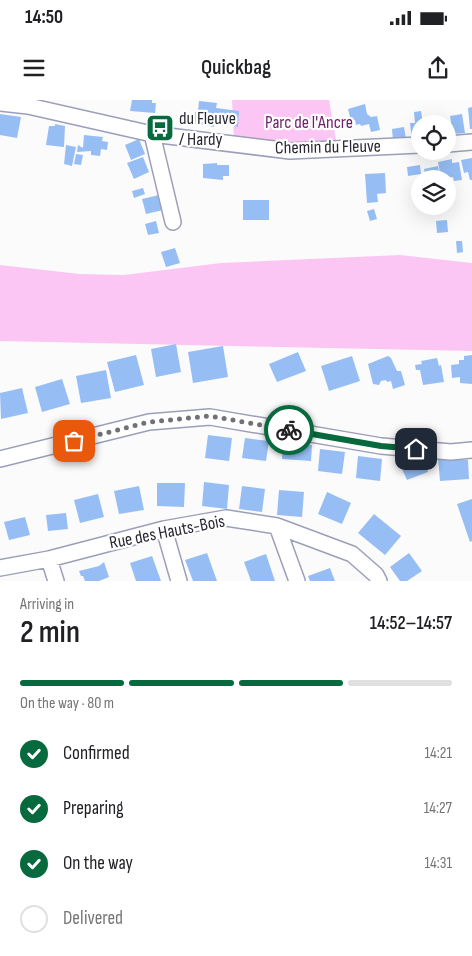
<!DOCTYPE html>
<meta charset="utf-8">
<style>
body{margin:0;font-family:"Sofia Sans Condensed",sans-serif;background:#f6f6f6;color:#202124;height:100vh;display:flex;flex-direction:column;font-size:19px;white-space:nowrap}
*{box-sizing:border-box;margin:0}
p{font-size:16px;color:#757577}
.icon{flex:none;width:28px;height:28px;fill:none;stroke:currentColor;stroke-width:2;stroke-linecap:round;stroke-linejoin:round}
.map{position:relative;height:481px;overflow:hidden}
.side{display:flex;flex-direction:column;background:#fff;flex:1}
.side>*{flex:none}
.fabs{position:absolute;left:411px;top:15px;display:grid;gap:10px}
.fabs a{display:grid;place-items:center;width:45px;height:45px;border-radius:50%;background:#fff;box-shadow:0 5px 20px #0002;font-size:25px}
.pin{position:absolute;display:grid;place-items:center;width:42px;height:42px;color:#fff;margin:-21px;border-radius:10px;box-shadow:0 2px 8px #0006}
.courier{position:absolute;display:grid;place-items:center;width:50px;height:50px;margin:-25px;border:4px solid #07693e;border-radius:50%;background:#fff;color:#222;box-shadow:0 1px 6px #0007}
.headline em{font-style:normal;font-weight:600}
.headline div{display:flex;flex-direction:column-reverse}
.headline{display:flex;align-items:center;justify-content:space-between;height:85px;padding:0 20px}
h1{font-size:32px;font-weight:600;line-height:38px}
.bar{display:grid;grid-template-columns:repeat(4,1fr);gap:8px 5px;align-content:center;height:60px;padding:0 20px}
.bar i{height:6px;border-radius:4px;background:#e0e0e0}
.bar .selected{background:#07693e}
.bar p{grid-column:span 4}
ol{padding:0 20px;list-style:none}
li{display:flex;align-items:center;gap:15px;height:55px}
li p{margin-inline-start:auto}
li .icon{padding:5px;border-radius:50%;background:#07693e;color:#fff;stroke-width:4}
li:last-child{color:#757577}
li i{width:28px;height:28px;border:2px solid #e0e0e0;border-radius:50%}
.status{display:flex;justify-content:space-between;align-items:center;height:35px;padding:0 25px;background:#fff;direction:ltr}
.status svg{height:14px;fill:currentColor}
header{display:flex;justify-content:space-between;align-items:center;height:65px;padding:0 20px;background:#fff;font-size:22px;font-weight:600}
.map>svg:first-child{display:block}
</style>
<div class="status"><b>14:50</b><svg viewBox="0 0 49 12"><path d="M0 12V9h3v3zM5 12V6h3v6zM10 12V3h3v9zM15 12V0h3v12zM26 1h20v11H26zM47 4h2v5h-2z"/></svg></div>
<header><svg class="icon" aria-label="menu" viewBox="0 0 24 24"><path d="M4 6h16M4 12h16M4 18h16"/></svg>Quickbag<svg class="icon" aria-label="share" viewBox="0 0 24 24"><path d="M12 15V3M7 8l5-5 5 5M5 13v7h14v-7"/></svg></header>
<div class="map">
<svg width="472" height="481" viewBox="0 0 472 481">
<rect width="100%" height="100%" fill="#fbfbfb"/>
<path fill="#fcc6f4" d="M232 0H329L337 46 234 39Z
M400 155 472 163V251L0 241V165L80 174 124 175 221 163Z"/>
<path fill="#96bef4" d="M132 0H152V3H156L155 13 130 11Z
M199 1 217 3 216 8 239 11 238 27 215 21 214 27 194 23 195 12 203 15V12L198 11Z
M365 4 367 14 371 17 377 16 380 30 371 32 369 24 361 26 360 24 356 25 355 20 351 21 348 9Z
M472 7V29H470L468 8Z
M421 11 423 24H420V39L412 40 410 23H415L414 12Z
M0 14 21 17 17 38 0 35Z
M462 14 465 33 453 34 450 16Z
M55 24 65 26 64 47 46 45 49 26H55Z
M404 27 406 39 393 41 392 29Z
M84 35 103 37 102 41 108 42 107 50 101 49 100 56 91 55V51L77 52 78 45 83 48Z
M139 39 145 54 131 60 125 45Z
M66 45 76 47 72 66 64 64Z
M76 54 83 55 81 65 74 64Z
M143 57 149 72 134 79 127 63Z
M472 58V80H470L468 72 464 73 461 60Z
M452 59V63L459 62 462 80 454 81 453 77 441 79 438 62Z
M217 63V65H229V76H223V80L203 78V64Z
M420 65 421 74 408 76 407 67Z
M438 66 440 79H426L424 69Z
M385 73 386 93 377 94 378 102 367 103 365 74Z
M143 88 145 94 134 98 132 91Z
M159 95 163 110 146 114 142 99Z
M243 100H269V120H243Z
M374 109 377 119 370 121 367 111Z
M447 120 448 132 437 133 436 121Z
M156 121 159 133 148 135 145 124Z
M456 141H462L463 152 457 153Z
M175 148 180 163 166 167 161 152Z
M176 244 181 272 156 277 151 249Z
M223 246 228 277 193 283 188 252Z
M298 252 306 271 277 282 269 264Z
M136 255 144 285 115 292 107 262Z
M472 255V284L460 283V277L452 278 451 265 459 264V260H464V256Z
M352 256 360 281 329 291 321 266Z
M388 256 391 258 397 271H401L405 285 393 289 391 281 387 282 386 280 381 281 379 285 373 284 368 264Z
M437 258 439 266 441 265 444 282 423 285 420 270H416L415 265 422 264 421 261Z
M106 270 111 298 81 303 76 276Z
M62 279 70 304 42 312 35 287Z
M22 288 28 313 1 319 0 293Z
M208 335 232 338 229 361 205 358Z
M245 338 269 341 266 361 242 358Z
M283 343 312 345 311 361 282 359Z
M320 349 345 352 342 374 318 371Z
M358 356 382 359 380 381 356 378Z
M438 358 468 360 469 379 440 381Z
M417 361 418 364 425 362 428 372 407 380 401 367Z
M204 382 229 385 227 409 202 406Z
M157 383H185L184 407 157 406Z
M139 386 144 410 119 414 114 391Z
M242 386 265 389 262 412 239 409Z
M279 390 304 392 302 417 277 415Z
M327 392 351 403 342 424 318 414Z
M98 394 104 417 80 423 74 400Z
M472 399V441L470 442 457 404Z
M66 413 68 429 48 431 46 415Z
M374 414 401 436 385 455 358 433Z
M25 417 30 435 9 440 4 422Z
M207 453 217 481H193L185 460Z
M409 453 422 471 407 481H400L390 467Z
M266 454 275 481H251L244 462Z
M152 456 161 481H136L130 463Z
M104 462 109 477 99 481H85L83 476H81L79 471 99 466Z
M330 468 335 481H310L308 476Z"/>
<g fill="none" stroke-linecap="round" stroke-linejoin="round">
<defs>
<path id="minor" d="M0 3 28 6 152 34 290 51 420 45
M152 34 173 122
M448 44 472 42
M0 359 149 322 210 317 381 346 451 352 472 350
M277 426 297 481
M164 429 179 481
M49 459 56 481
M0 468 49 459 164 429 226 418 277 426 352 454 376 475 379 481"/>
</defs>
<use href="#minor" stroke="#9c9fb8" stroke-width="18"/>
<use href="#minor" stroke="#fff" stroke-width="15"/>
</g>
<g fill="none" stroke-linecap="round" stroke-linejoin="round">
<path stroke="#717278" stroke-width="5" stroke-dasharray="0 9" d="M74 341 149 322 210 316 289 330"/>
<path stroke="#07693e" stroke-width="6" d="M289 330 381 346 416 349"/>
</g>
<defs>
<symbol id="bus-square" viewBox="-11 -11 22 22"><rect x="-9" y="-9" width="18" height="18" rx="4" fill="#07693e" stroke="#fff"/><path d="M-5-6H5V4H4V6H2V4H-2V6H-4V4H-5ZM-3.5-4V0h7V-4ZM-3.5 1.2v1.5H-2V1.2ZM2 1.2v1.5H3.5V1.2Z" fill="#fff"/></symbol>
</defs>
<g fill-rule="evenodd">
<use href="#bus-square" x="144" y="12" width="32" height="32"/>
</g>
<g text-anchor="middle" dominant-baseline="central" stroke-width="4.5" stroke-linejoin="round" paint-order="stroke">
<g font-size="18" fill="#272832" stroke="#fff" text-anchor="start">
<text x="179" y="18">du Fleuve<tspan x="179" dy="21">/ Hardy</tspan></text>
</g>
<g font-size="18" fill="#70216a" stroke="#fff">
<text x="309" y="22">Parc de l'Ancre</text>
</g>
<g font-size="18" fill="#272832" stroke="#fff">
<text transform="translate(328 47) rotate(-1)">Chemin du Fleuve</text>
<text transform="translate(167 432) rotate(-11)">Rue des Hauts-Bois</text>
</g>
</g>
</svg>
<div class="fabs">
<a><svg class="icon" aria-label="locate" viewBox="0 0 24 24"><circle cx="12" cy="12" r="6"/><path d="M12 2v4M12 18v4M2 12h4M18 12h4"/></svg></a>
<a><svg class="icon" aria-label="layers" viewBox="0 0 24 24"><path d="M12 4l9 5-9 5-9-5zM3 14l9 5 9-5"/></svg></a>
</div>
<div class="pin" style="left:74px;top:341px;background:#ea580c"><svg class="icon" aria-label="bag" viewBox="0 0 24 24"><path d="M5 8h14l-1 12H6zM9 8a3 3 0 0 1 6 0"/></svg></div>
<div class="pin" style="left:416px;top:349px;background:#1f2937"><svg class="icon" aria-label="home" viewBox="0 0 24 24"><path d="M3 11l9-7 9 7M6 9v11h12V9"/></svg></div>
<div class="courier" style="left:289px;top:330px"><svg class="icon" aria-label="bike" viewBox="0 0 24 24"><circle cx="6" cy="16" r="4"/><circle cx="18" cy="16" r="4"/><path d="M6 16l4-8h5l3 8M10 8l3 8H6M13 5h3"/></svg></div>
</div>
<section class="side">
<div class="headline"><div><h1>2 min</h1><p>Arriving in</p></div><em>14:52–14:57</em></div>
<div class="bar"><i class="selected"></i><i class="selected"></i><i class="selected"></i><i></i><p>On the way · 80 m</p></div>
<ol>
<li><svg class="icon" aria-label="check" viewBox="0 0 24 24"><path d="M5 12l5 5 9-10"/></svg>Confirmed<p>14:21</p></li>
<li><svg class="icon" aria-label="check" viewBox="0 0 24 24"><path d="M5 12l5 5 9-10"/></svg>Preparing<p>14:27</p></li>
<li><svg class="icon" aria-label="check" viewBox="0 0 24 24"><path d="M5 12l5 5 9-10"/></svg>On the way<p>14:31</p></li>
<li><i></i>Delivered</li>
</ol>
</section>
